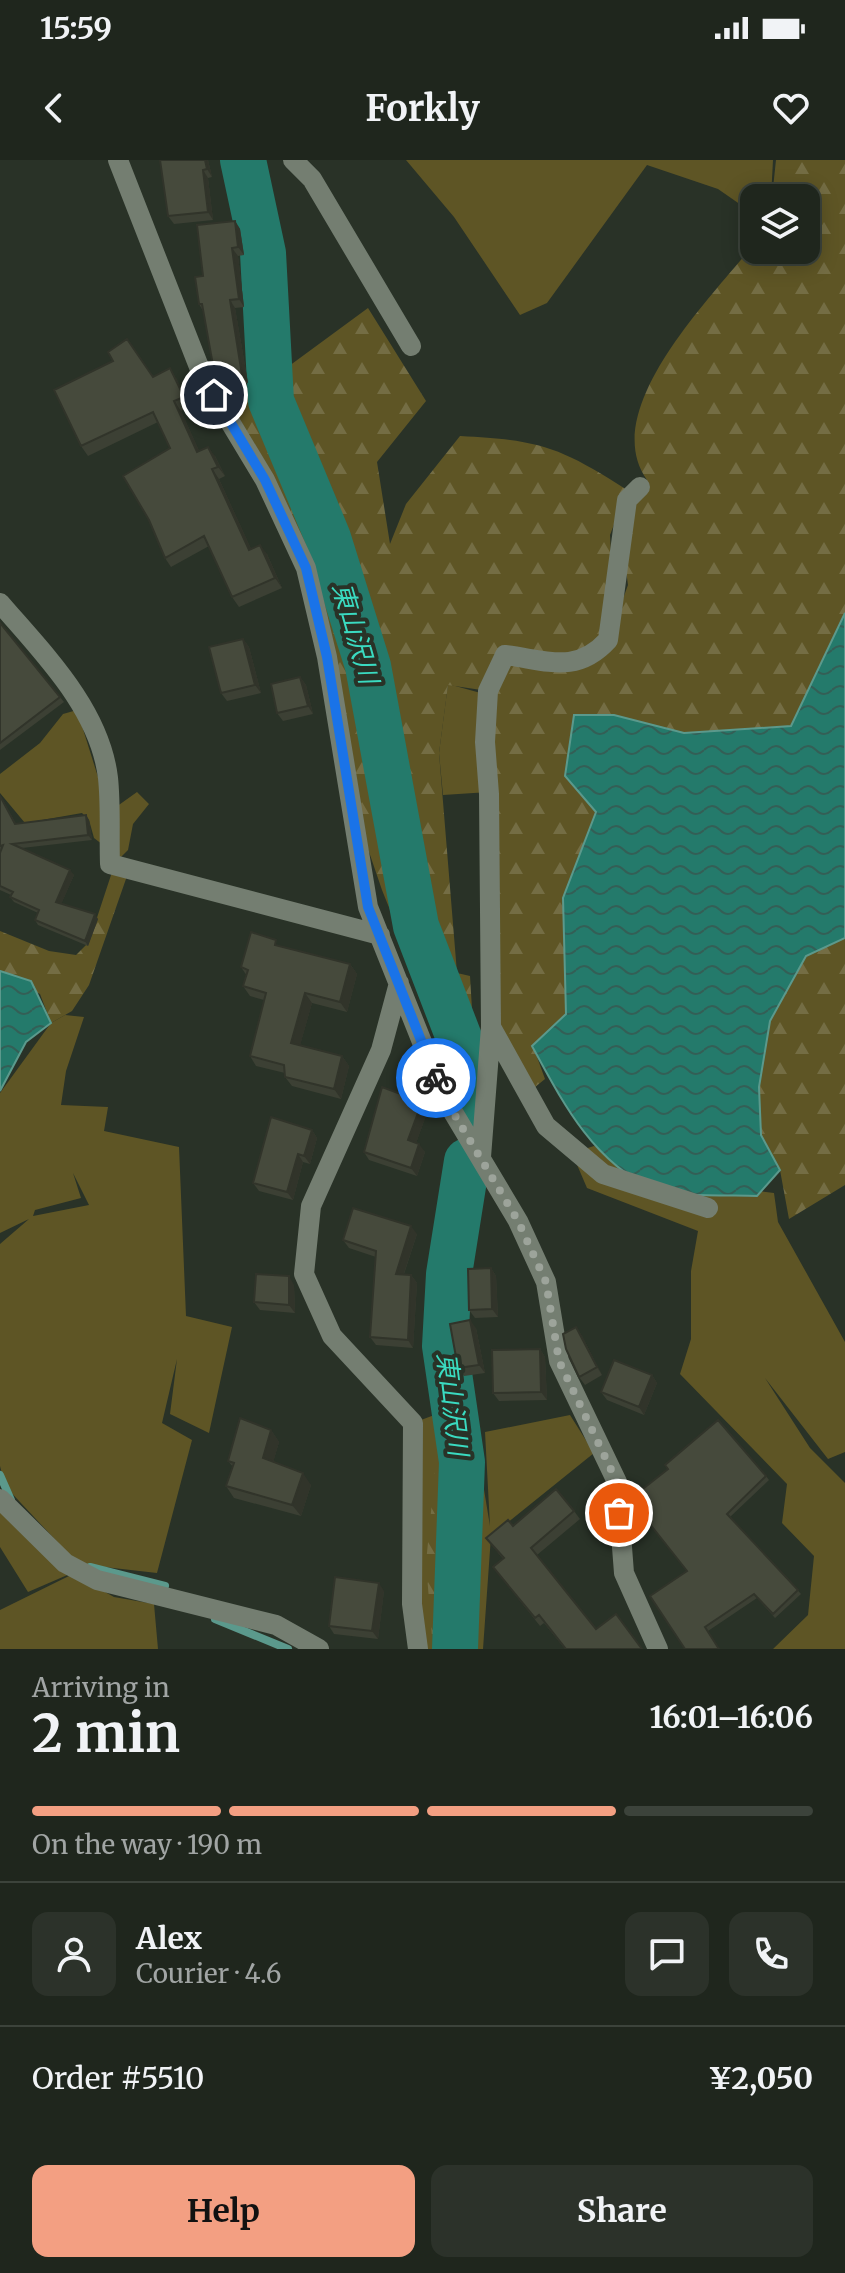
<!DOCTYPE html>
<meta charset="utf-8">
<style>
body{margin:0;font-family:Merriweather,"Noto Sans JP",serif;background:#2c322a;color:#f1f3f6;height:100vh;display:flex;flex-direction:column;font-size:30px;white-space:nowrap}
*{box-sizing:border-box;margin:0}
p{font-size:26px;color:#a1a5a4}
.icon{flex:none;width:44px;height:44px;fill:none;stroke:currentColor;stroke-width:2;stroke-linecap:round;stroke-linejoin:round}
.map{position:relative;height:1489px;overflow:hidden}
.details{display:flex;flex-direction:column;background:#1f261d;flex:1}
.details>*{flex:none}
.fabs{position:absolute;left:740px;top:24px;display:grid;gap:16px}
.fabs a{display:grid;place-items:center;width:80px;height:80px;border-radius:16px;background:#1f261d;box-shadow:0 4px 20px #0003,0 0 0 2px #3c433b;font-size:40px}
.pin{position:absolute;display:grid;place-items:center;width:68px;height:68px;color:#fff;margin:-34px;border:4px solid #fff;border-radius:50%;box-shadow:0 2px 8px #0007}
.courier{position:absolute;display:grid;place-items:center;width:80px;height:80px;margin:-40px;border:6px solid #1a73e8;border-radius:50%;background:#fff;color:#222;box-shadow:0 2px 10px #0007}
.head em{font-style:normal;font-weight:700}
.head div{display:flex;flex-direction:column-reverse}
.head{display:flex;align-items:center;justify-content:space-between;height:136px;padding:0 32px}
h1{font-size:52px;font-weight:700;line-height:60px}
.bar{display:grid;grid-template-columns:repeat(4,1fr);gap:12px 8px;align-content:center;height:96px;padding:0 32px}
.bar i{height:10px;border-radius:6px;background:#3c433b}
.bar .current{background:#f39f82}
.bar p{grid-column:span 4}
.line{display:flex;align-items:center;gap:20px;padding:0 32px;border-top:2px solid #3c433b}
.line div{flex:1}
.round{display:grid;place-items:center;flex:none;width:84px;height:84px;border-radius:16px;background:#2c322a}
.cta{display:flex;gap:16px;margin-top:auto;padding:16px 32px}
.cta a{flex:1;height:92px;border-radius:16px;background:#f39f82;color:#111;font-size:32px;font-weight:700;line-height:92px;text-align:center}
.cta a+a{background:#2c322a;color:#f1f3f6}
.status{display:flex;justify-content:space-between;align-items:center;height:56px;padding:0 40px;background:#1f261d;direction:ltr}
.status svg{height:22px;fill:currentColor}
header{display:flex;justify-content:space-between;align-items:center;height:104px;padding:0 32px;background:#1f261d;font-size:36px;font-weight:700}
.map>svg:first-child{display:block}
</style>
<div class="status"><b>15:59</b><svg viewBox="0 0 49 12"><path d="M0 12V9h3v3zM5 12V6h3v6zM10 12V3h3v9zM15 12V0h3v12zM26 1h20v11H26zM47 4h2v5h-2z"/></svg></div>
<header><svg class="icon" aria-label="back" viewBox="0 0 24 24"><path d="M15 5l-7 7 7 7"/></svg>Forkly<svg class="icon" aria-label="heart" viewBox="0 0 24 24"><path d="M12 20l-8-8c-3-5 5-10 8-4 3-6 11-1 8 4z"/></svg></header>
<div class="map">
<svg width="845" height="1489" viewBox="0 0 845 1489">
<defs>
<pattern id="forest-firs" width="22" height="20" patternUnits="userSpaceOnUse" patternTransform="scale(2)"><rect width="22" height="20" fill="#5e5525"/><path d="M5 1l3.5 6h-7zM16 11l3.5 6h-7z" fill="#746d44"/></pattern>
<pattern id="water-waves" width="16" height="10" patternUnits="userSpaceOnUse" patternTransform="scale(2)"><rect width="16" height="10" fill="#247a6b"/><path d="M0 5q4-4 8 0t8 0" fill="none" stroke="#335f56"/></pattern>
</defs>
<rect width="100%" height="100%" fill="#293227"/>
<path fill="#5e5525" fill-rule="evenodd" d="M406 0H773L771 38H754V54L718 29 647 5 547 143 520 155 454 57Z
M448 524 488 535 489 632 443 635 439 593Z
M77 550 109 652 137 632 149 644 133 664 128 690 120 698 94 678 89 660 82 653 25 663 0 633V614L40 583 63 554Z
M65 855 84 857 66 911 61 945 108 947 104 971 179 987 186 1156 232 1167 209 1273 170 1254 177 1199 162 1263 192 1280 157 1413 78 1404 5 1326 0 1306V1084L29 1059 0 1073V933L51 863ZM73 1013 89 1045 33 1056 35 1050 81 1038Z
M594 986 684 1021 774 1033 778 1062 845 1182V1292L828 1299 765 1218 810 1288 845 1323V1489H773L808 1455 814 1396 782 1363 787 1324 680 1214 691 1179V1111L698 1071 587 1028 572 993Z
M461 1245 473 1263 490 1366 485 1272 570 1255 594 1293 491 1376 483 1489H418L413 1263Z
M0 1350 72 1413 28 1432 0 1387Z
M73 1414 114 1437 154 1444 158 1489H0V1450Z"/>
<path fill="url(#forest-firs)" d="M776 0H845V497L791 566 684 573 596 652 572 716 564 795 566 854 533 886 545 919 524 936 491 865 488 531 448 525 439 593 457 813 470 816 478 948 467 942 382 730 350 636 327 497 284 361 225 253 368 148 426 241 377 302 390 384 406 344 460 276C540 280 560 287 627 330L610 375 614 459 608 480 628 425 621 373 631 337 647 320C597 250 712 137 754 84V90H806V38H772Z
M114 706 127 716 89 825 72 851 51 863 40 834 0 814V771L49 791 76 795 89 782Z
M845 778V1025L789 1059 780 1010 761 975 759 927 768 865 806 796Z
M451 1264 479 1339 480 1444 474 1489H433L426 1403 438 1280Z"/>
<path fill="url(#water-waves)" stroke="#5b998c" stroke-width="2" d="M845 453V778L806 796 770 861 759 927 761 975 780 1010 757 1036C734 1035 670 1037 653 1029 592 1001 562 941 532 886L566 854 563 738 596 652 565 616 574 555H614L684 573 791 566Z
M0 811 31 821 51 863 26 882 0 931Z"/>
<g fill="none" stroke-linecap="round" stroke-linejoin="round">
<path stroke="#5b998c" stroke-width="8" d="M0 1315 11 1340
M90 1407 165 1426
M215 1459 288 1489"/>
<path stroke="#247a6b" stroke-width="46" d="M243 0 263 93 271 241 328 378 368 506 416 766 471 909V947
M455 1489 462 1302 445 1186 449 1114 467 1001"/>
<path stroke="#747e71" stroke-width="20" d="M118 0 203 217 265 320 306 408 327 497 368 747 444 937 518 1061 546 1122 559 1201 617 1322 624 1413 658 1489
M293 0 312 19 411 186
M640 327 627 340 608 480C576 515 546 500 505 495L488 531 485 582 489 634 491 867 546 966 603 1014 708 1048
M0 443C43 493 100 549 108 618 111 646 109 676 110 704L380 775
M399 823 381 890 311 1046 304 1114 332 1176 413 1263 412 1444 418 1489
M481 997 491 867
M0 1339 65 1403 97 1420 276 1465 319 1489"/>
</g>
<path fill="#3c4034" d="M160 0H208L212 17 208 18 213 60 174 64 168 56Z
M235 61 240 69 244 95 238 96 244 147 235 148 248 223 224 227 214 211 203 151 199 144 203 116Z
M153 217 176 218 190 246 181 251 199 291 215 296 225 316 219 319 251 389 267 394 282 428 239 447 232 437 209 386 171 407 165 398 170 288 158 262 88 296 81 286Z
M0 463 64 542 0 590Z
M243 479 249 487 261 533 227 541 221 533Z
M300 517 306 525 313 554 283 561 277 553Z
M0 635 16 664 86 655 89 660 92 680 22 688 74 715 61 744 98 759 88 786 38 765 35 760 38 753 14 742 10 737 11 735 0 730Z
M281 787 350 804 357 814 347 852 312 843 300 885 342 896 349 906 341 939 292 926 285 917V913L256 906 250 896 264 840 250 836 243 826 247 816 241 807Z
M422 942 428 950 416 983 425 992 417 1016 369 1000 364 992Z
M312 970 317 978 310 1004 303 1002 293 1040 259 1031 253 1023Z
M417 1074 404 1114 411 1115 417 1123 413 1188 376 1185 370 1177 376 1097 349 1088 343 1080Z
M491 1108 496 1116 498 1157 475 1158 469 1150Z
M294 1125 295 1153 260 1150 254 1142Z
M576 1167 582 1176 602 1215 585 1225 579 1217Z
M476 1168 485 1213 464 1216 458 1208Z
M540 1189 545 1197 547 1240 499 1241 493 1233Z
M652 1215 657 1223 644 1255 607 1240 601 1232Z
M271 1270 279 1282 273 1302 311 1325 301 1356 234 1338 226 1326 233 1307 228 1301Z
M668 1309 766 1316 769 1320 730 1357 801 1434 775 1458 757 1438 708 1471 685 1489 687 1411Z
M574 1351 580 1359 537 1395 596 1469 642 1489H565L544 1463 540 1466 493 1407 503 1399 486 1378 513 1366Z
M384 1431 378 1479 334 1474 329 1466Z"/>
<path fill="#31342a" d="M205 0H208L212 17 207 9Z
M203 10 208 18 213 60 208 52Z
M235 61 240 69 244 95 238 87Z
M232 88 238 96 244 147 239 139Z
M230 140 235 148 248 223 242 215Z
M170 208 176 218 190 246 184 237Z
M174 241 181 251 204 301 197 292Z
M208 287 215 296 225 316 218 307Z
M212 309 219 319 256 399 249 390Z
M260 385 267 394 282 428 275 418Z
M243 479 249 487 261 533 255 525Z
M300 517 306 525 313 554 308 546Z
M86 655 89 660 92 680 88 675Z
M70 710 74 715 60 747 56 742Z
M95 754 98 759 88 786 85 781Z
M350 804 357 814 347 852 340 842Z
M305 833 312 843 298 893 291 883Z
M342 896 349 906 341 939 334 929Z
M422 942 428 950 414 989 408 980Z
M312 970 317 978 310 1004 304 996Z
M419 984 425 992 417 1016 411 1008Z
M298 994 303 1002 293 1040 287 1032Z
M411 1066 417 1074 401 1122 396 1114Z
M491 1108 496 1116 498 1157 492 1149Z
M411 1115 417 1123 413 1188 408 1180Z
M289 1116 294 1125 295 1153 289 1145Z
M470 1160 476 1168 485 1213 479 1205Z
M576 1167 582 1176 602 1215 597 1207Z
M540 1189 545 1197 547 1240 541 1232Z
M652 1215 657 1223 644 1255 639 1247Z
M271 1270 279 1282 271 1310 263 1298Z
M303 1313 311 1325 301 1356 292 1345Z
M379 1423 384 1431 378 1479 372 1471Z"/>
<path fill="#464a3c" stroke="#31342a" stroke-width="2" d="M160 0H205L207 9 203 10 208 52 168 56Z
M235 61 238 87 232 88 239 139 230 140 242 215 218 219 214 211 202 144H199L195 117 203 116 197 65Z
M127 179 153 217 170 208 184 237 174 241 197 292 208 287 218 307 212 309 249 390 260 385 275 418 232 437 204 376 165 398 149 360 123 316 170 288 153 252 81 286 54 230 113 201 108 192Z
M0 463 60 537 0 583Z
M243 479 255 525 221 533 209 487Z
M300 517 308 546 277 553 271 524Z
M0 636 15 664 86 655 88 675 12 684 70 710 56 742 95 754 85 781 35 760 39 750 10 737 13 732 0 726V693L3 685 0 686Z
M251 772 276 780 275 785 350 804 340 842 305 833 291 883 342 896 334 929 285 917 284 905 250 896 266 833 243 826 248 810 241 807Z
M382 927 422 942 408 980 419 984 411 1008 364 992Z
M271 957 312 970 304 996 298 994 287 1032 253 1023Z
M353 1048 411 1066 396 1114 411 1115 408 1180 370 1177 376 1091 343 1080Z
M491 1108 492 1149 469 1150 468 1109Z
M256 1114 289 1116V1145L254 1142Z
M470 1160 479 1205 458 1208 450 1164Z
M576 1167 597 1207 579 1217 566 1189 563 1174Z
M540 1189 541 1232 493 1233 492 1190Z
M614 1200 652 1215 639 1247 601 1232Z
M240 1258 271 1270 263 1298 303 1313 292 1345 226 1326 234 1303 228 1301Z
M718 1260 766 1316 727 1354 798 1430 773 1454 754 1434 705 1467 719 1489H685L650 1436 687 1411 630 1339 668 1309 665 1305Z
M556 1329 574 1351 531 1388 596 1469 616 1454 642 1489H566L539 1455 535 1458 493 1407 504 1398 486 1378 508 1360 513 1366Z
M335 1417 379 1423 372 1471 329 1466Z"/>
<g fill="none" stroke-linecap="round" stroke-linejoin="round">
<path stroke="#9da49b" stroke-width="8" stroke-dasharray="0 14.4" d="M436 918 444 937 518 1061 546 1122 559 1201 617 1322 619 1353"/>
<path stroke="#1a73e8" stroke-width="10" d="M214 235 265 320 306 408 327 497 368 747 436 918"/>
</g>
<g text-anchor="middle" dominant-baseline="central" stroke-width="8" stroke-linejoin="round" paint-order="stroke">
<g font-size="26" font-style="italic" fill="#3adbc1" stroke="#293227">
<text transform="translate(356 473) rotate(74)">東山沢川</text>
<text transform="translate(453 1244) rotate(83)">東山沢川</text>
</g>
</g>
</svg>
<div class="fabs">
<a><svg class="icon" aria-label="layers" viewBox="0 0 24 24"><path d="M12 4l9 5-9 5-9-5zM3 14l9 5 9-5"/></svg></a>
</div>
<div class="pin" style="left:619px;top:1353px;background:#ea580c"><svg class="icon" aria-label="bag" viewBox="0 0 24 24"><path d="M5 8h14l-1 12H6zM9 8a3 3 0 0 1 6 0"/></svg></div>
<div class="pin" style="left:214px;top:235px;background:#1f2937"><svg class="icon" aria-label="home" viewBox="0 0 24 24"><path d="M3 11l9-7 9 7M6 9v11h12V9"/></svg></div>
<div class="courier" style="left:436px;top:918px"><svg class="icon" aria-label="bike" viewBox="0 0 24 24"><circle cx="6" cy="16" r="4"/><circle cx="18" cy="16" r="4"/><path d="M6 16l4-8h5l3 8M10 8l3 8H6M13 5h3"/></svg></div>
</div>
<section class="details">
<div class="head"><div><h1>2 min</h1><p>Arriving in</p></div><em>16:01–16:06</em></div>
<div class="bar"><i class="current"></i><i class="current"></i><i class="current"></i><i></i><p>On the way · 190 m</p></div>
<div class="line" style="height:144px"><a class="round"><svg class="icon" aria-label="person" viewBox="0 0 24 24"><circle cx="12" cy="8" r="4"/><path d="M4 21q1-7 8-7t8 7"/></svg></a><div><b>Alex</b><p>Courier · 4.6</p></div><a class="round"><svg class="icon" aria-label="chat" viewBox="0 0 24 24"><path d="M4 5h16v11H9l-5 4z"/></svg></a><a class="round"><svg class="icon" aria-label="phone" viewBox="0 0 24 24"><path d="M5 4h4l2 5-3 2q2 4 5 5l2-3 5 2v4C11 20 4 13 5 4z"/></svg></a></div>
<div class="line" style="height:104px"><div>Order #5510</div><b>¥2,050</b></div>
<div class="cta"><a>Help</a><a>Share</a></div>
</section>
